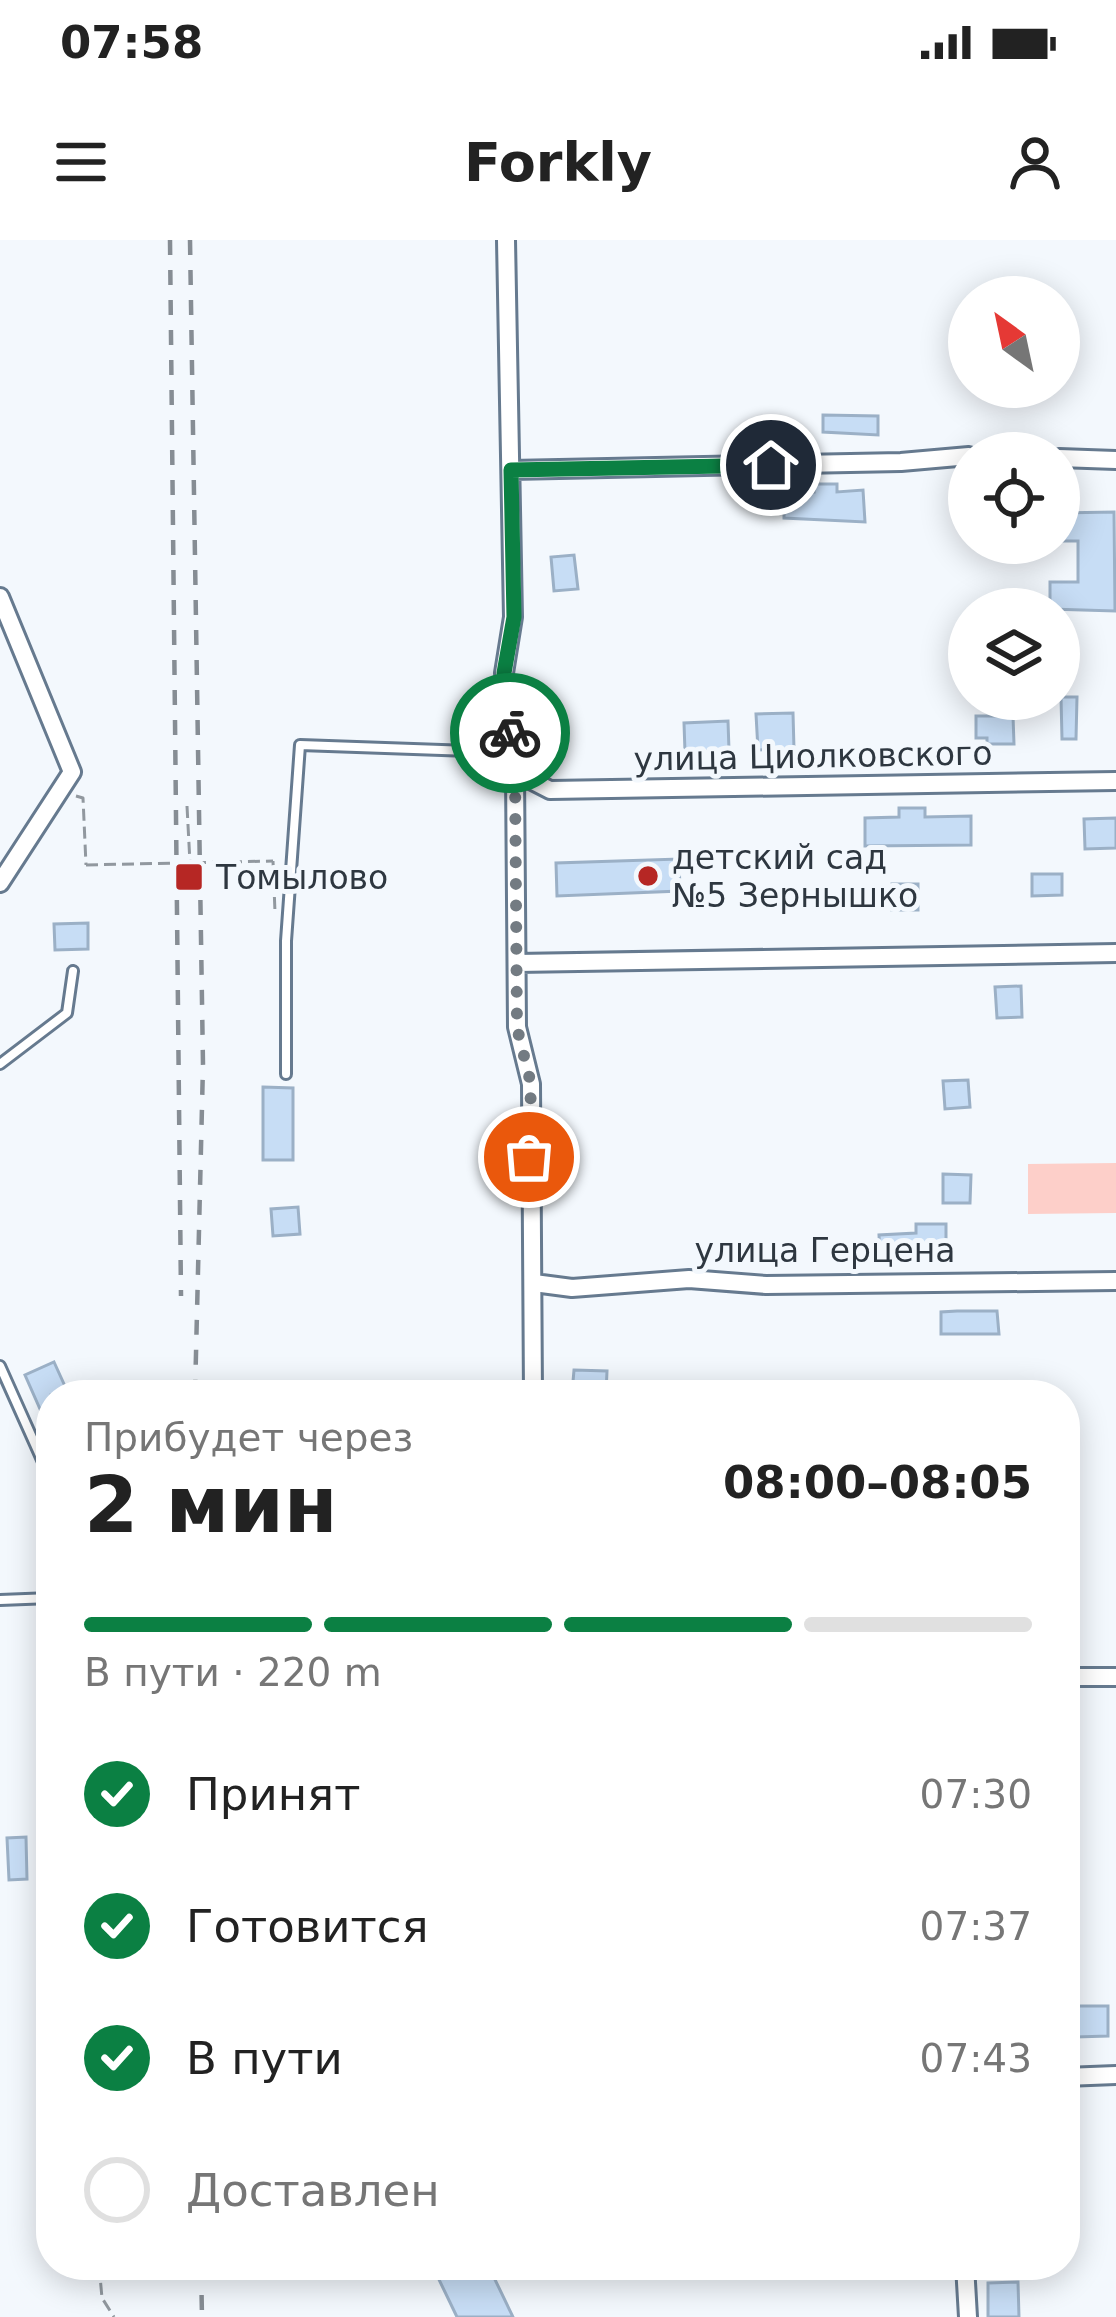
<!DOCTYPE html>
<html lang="ru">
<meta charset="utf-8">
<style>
body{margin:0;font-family:"DejaVu Sans",sans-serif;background:#f6f6f6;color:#222;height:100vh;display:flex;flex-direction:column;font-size:45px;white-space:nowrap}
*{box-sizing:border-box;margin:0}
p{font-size:39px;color:#767676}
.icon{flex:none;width:66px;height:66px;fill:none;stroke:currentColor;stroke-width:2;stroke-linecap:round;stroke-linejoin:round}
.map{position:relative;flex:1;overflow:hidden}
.panel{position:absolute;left:36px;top:1140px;width:1044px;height:900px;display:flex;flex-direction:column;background:#fff;border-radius:48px;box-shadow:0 6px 30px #0003}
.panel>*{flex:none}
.needle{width:78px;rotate:327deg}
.controls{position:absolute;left:948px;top:36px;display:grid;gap:24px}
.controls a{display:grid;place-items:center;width:132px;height:132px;border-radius:50%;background:#fff;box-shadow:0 6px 30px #0003;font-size:60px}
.pin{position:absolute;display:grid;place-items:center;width:102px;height:102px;color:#fff;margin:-51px;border:6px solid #fff;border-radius:50%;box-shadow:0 3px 12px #0007}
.courier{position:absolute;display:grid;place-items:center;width:120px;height:120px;margin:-60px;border:9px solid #0b8043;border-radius:50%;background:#fff;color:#222;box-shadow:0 3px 15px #0007}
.head em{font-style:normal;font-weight:800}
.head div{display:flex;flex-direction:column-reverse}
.head{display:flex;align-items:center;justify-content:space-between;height:204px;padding:0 48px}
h1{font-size:78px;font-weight:800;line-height:90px}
.bar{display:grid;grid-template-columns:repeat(4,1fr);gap:18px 12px;align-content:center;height:144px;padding:0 48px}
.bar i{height:15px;border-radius:9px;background:#e0e0e0}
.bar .current{background:#0b8043}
.bar p{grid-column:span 4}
ol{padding:0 48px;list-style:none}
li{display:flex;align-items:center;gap:36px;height:132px}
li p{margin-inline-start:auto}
li .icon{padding:12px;border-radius:50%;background:#0b8043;color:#fff;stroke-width:4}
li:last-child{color:#767676}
li i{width:66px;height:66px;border:6px solid #e0e0e0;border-radius:50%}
.status{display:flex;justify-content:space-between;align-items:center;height:84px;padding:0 60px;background:#fff;direction:ltr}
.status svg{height:33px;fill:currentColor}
header{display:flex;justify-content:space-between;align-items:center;height:156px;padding:0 48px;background:#fff;font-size:54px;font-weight:800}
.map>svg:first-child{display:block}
</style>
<div class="status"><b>07:58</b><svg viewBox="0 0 49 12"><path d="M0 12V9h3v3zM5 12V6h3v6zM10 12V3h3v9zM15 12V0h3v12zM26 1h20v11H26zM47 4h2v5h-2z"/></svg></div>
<header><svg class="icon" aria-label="menu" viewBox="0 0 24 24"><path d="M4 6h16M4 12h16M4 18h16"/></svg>Forkly<svg class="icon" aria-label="person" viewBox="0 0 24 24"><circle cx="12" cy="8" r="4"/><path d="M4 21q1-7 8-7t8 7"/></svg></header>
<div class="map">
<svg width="1116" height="2077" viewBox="0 0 1116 2077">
<rect width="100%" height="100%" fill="#f3f8fd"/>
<path fill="#fdcfc9" d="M1116 923V973L1028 974V924Z"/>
<path fill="#c7ddf5" stroke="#9bb0c6" stroke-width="3" d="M823 175 878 176V195L823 192Z
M814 244H837V252L863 250 865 282 784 278V252H814Z
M1114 272 1115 371 1050 369V342H1078V301H1059V273Z
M574 315 578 349 554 351 551 317Z
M1061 457H1077L1076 499H1062Z
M793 473 794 509 758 510 756 474Z
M976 476H1013L1014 504H987V498H976Z
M728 481 729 510 685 512 684 483Z
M899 568H925V577L971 576V605L865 606V578L899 577Z
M1116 578V608L1085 609 1084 579Z
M679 619 680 651 557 656 556 623Z
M1032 634H1062V655L1032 656Z
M892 644H918V670H892Z
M88 683V709L55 710 54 684Z
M1021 746 1022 777 997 778 995 747Z
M968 840 970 867 945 869 943 841Z
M263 847 293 848V920H263Z
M943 934 971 935 970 963H943Z
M298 967 300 994 273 996 271 969Z
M916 984H946V1012L880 1015 879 995 916 993Z
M957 1071H997L999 1094H941V1072Z
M54 1122 69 1155H51V1194L25 1135Z
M574 1130 607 1131 606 1154 572 1153Z
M26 1597 27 1639 9 1640 7 1598Z
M1076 1766H1108V1796L1076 1797Z
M432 2025H488L513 2077H457Z
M1018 2042 1019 2077H988V2043Z"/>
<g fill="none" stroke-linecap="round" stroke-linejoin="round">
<defs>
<path id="service" d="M0 824 67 773 73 731
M286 834V701L300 505 470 511 510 530
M0 1126 51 1240
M0 1360 51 1358"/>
<path id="minor" d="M506 0 513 377 504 433 515 532 517 787 531 844 533 1155
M1059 218 1116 220
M511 230 901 222 969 216
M0 357 72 532 0 643
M515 532 550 550 1116 541
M517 723 1116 713
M534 1043 572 1048 689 1039 766 1045 1116 1041
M1065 1437H1116
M1065 1837 1116 1835
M965 2025 968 2077"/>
</defs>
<use href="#service" stroke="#667a8f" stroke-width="14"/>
<use href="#minor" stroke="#667a8f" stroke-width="22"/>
<path stroke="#91989f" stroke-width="3" stroke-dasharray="12 6" stroke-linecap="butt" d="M76 556 83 558 86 625
M187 566 190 623
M273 621 275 672
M99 2025 102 2058 114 2077"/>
<use href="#service" stroke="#fff" stroke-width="8"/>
<use href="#minor" stroke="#fff" stroke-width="16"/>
<path stroke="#868d94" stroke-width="4.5" stroke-dasharray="15 15" stroke-linecap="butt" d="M170 0 181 1056
M190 0 203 825 195 1155
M201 2025 202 2077"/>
<path stroke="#91989f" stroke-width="3" stroke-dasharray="12 6" stroke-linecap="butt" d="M86 625 273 621"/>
</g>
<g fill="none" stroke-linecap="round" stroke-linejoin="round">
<path stroke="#737b82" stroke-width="12" stroke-dasharray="0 21.6" d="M510 493 515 532 517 788 531 844 529 917"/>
<path stroke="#0b8043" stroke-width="15" d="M510 493 504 433 514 377 511 230 771 225"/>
</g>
<g fill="#b62724" stroke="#f3f8fd" stroke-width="4.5">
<circle cx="648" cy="636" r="12"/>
<rect x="174" y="622" width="30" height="30" rx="6"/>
</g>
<g text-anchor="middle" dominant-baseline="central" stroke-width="10" stroke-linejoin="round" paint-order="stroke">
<g font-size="33" fill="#2e3740" stroke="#f3f8fd">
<text transform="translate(813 516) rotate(-1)">улица Циолковского</text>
<text x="825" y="1010">улица Герцена</text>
</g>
<g font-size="33" fill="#2e3740" stroke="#f3f8fd" text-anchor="start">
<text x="672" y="617">детский сад<tspan x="672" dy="38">№5 Зернышко</tspan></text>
<text x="216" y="637">Томылово</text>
</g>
</g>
</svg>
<div class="controls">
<a><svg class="needle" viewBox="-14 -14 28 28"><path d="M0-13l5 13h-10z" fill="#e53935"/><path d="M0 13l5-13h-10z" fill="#767676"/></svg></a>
<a><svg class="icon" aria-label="locate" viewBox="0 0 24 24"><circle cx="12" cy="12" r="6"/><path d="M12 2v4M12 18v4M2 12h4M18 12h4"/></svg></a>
<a><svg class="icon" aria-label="layers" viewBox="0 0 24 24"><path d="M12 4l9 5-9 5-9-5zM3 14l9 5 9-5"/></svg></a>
</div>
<div class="pin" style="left:529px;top:917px;background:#ea580c"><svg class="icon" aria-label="bag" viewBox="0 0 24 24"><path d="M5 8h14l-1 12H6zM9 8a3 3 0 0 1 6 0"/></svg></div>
<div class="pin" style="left:771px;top:225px;background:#1f2937"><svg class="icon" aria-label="home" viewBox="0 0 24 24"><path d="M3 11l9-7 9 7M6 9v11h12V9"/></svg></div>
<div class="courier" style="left:510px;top:493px"><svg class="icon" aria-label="bike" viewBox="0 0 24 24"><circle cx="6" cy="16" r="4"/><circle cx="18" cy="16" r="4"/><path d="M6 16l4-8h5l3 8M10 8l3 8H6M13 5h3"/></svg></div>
<section class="panel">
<div class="head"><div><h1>2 мин</h1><p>Прибудет через</p></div><em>08:00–08:05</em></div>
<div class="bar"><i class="current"></i><i class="current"></i><i class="current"></i><i></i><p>В пути · 220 m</p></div>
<ol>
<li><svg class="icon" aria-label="check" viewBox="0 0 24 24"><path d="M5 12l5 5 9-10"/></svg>Принят<p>07:30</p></li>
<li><svg class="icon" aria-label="check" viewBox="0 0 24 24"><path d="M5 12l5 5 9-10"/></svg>Готовится<p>07:37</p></li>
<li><svg class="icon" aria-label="check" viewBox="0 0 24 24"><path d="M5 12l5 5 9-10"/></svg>В пути<p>07:43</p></li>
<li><i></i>Доставлен</li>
</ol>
</section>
</div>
